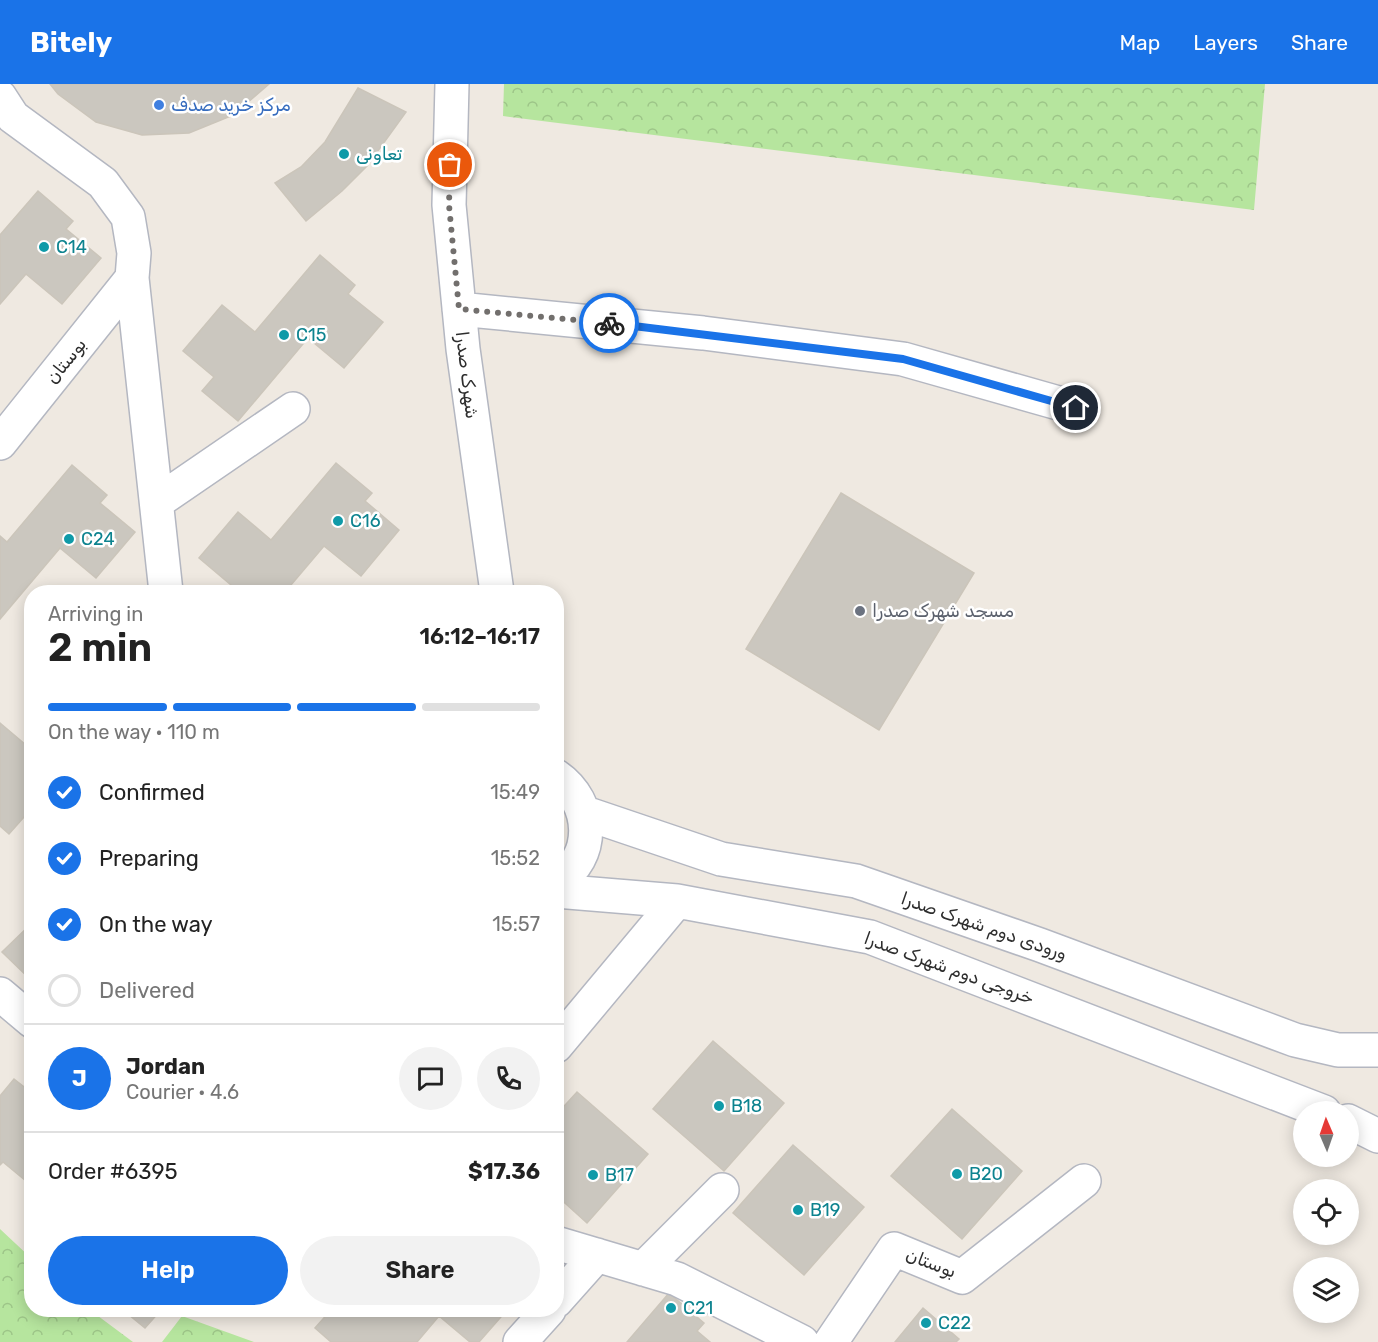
<!DOCTYPE html>
<meta charset="utf-8">
<style>
body{margin:0;font-family:Rubik,Cairo,sans-serif;background:#f2f2f2;color:#222;height:100vh;display:flex;flex-direction:column;font-size:22px;white-space:nowrap}
*{box-sizing:border-box;margin:0}
p{font-size:20px;color:#767676}
.icon{flex:none;width:33px;height:33px;fill:none;stroke:currentColor;stroke-width:2;stroke-linecap:round;stroke-linejoin:round}
.map{position:relative;flex:1;overflow:hidden}
.drawer{position:absolute;left:24px;top:501px;width:540px;height:732px;display:flex;flex-direction:column;background:#fff;border-radius:24px;box-shadow:0 3px 15px #0003}
.drawer>*{flex:none}
.needle{width:39px;rotate:358deg}
.buttons{position:absolute;left:1293px;top:1017px;display:grid;gap:12px}
.buttons a{display:grid;place-items:center;width:66px;height:66px;border-radius:50%;background:#fff;box-shadow:0 3px 15px #0003;font-size:30px}
.pin{position:absolute;display:grid;place-items:center;width:51px;height:51px;color:#fff;margin:-26px;border:3px solid #fff;border-radius:50%;box-shadow:0 2px 6px #0007}
.courier{position:absolute;display:grid;place-items:center;width:60px;height:60px;margin:-30px;border:4px solid #1a73e8;border-radius:50%;background:#fff;color:#222;box-shadow:0 2px 8px #0007}
.head em{font-style:normal;font-weight:600}
.head div{display:flex;flex-direction:column-reverse}
.head{display:flex;align-items:center;justify-content:space-between;height:102px;padding:0 24px}
h1{font-size:39px;font-weight:600;line-height:45px}
.bar{display:grid;grid-template-columns:repeat(4,1fr);gap:9px 6px;align-content:center;height:72px;padding:0 24px}
.bar i{height:8px;border-radius:4px;background:#e0e0e0}
.bar .active{background:#1a73e8}
.bar p{grid-column:span 4}
.line{display:flex;align-items:center;gap:15px;padding:0 24px;border-top:2px solid #e0e0e0}
.line div{flex:1}
.round{display:grid;place-items:center;flex:none;width:63px;height:63px;border-radius:32px;background:#f2f2f2}
ol{padding:0 24px;list-style:none}
li{display:flex;align-items:center;gap:18px;height:66px}
li p{margin-inline-start:auto}
li .icon{padding:6px;border-radius:50%;background:#1a73e8;color:#fff;stroke-width:4}
li:last-child{color:#767676}
li i{width:33px;height:33px;border:3px solid #e0e0e0;border-radius:50%}
.button{display:flex;gap:12px;margin-top:auto;padding:12px 24px}
.button a{flex:1;height:69px;border-radius:36px;background:#1a73e8;color:#fff;font-size:24px;font-weight:600;line-height:69px;text-align:center}
.button a+a{background:#f2f2f2;color:#222}
header{display:flex;align-items:center;gap:36px;box-sizing:border-box;height:84px;padding:0 30px;background:#1a73e8;color:#fff}
header strong{font-size:28px}
nav{display:flex;gap:33px;margin-inline-start:auto;font-size:21px}
.map>svg:first-child{display:block}
</style>
<header>
<strong>Bitely</strong>
<nav><a>Map</a><a>Layers</a><a>Share</a></nav>
</header>
<div class="map">
<svg width="1378" height="1258" viewBox="0 0 1378 1258">
<defs>
<pattern id="park-crowns" width="20" height="18" patternUnits="userSpaceOnUse" patternTransform="scale(1.5)"><rect width="20" height="18" fill="#b6e59e"/><path d="M2 6a3 3 0 1 1 6 0M12 15a3 3 0 1 1 6 0" fill="none" stroke="#9dc588"/></pattern>
</defs>
<rect width="100%" height="100%" fill="#efe9e1"/>
<path fill="url(#park-crowns)" d="M504 0H1265L1254 126 503 32Z
M0 1145 31 1174 32 1226H90L133 1258H0Z
M182 1232 254 1258H162Z"/>
<path fill="#cbc7bf" stroke="#cbc5ba" stroke-width="1.5" d="M50 0H269L233 31 189 49 142 51 96 38 58 10Z
M358 4 406 28 367 82 342 107 306 137 275 99 301 83 325 58Z
M38 107 73 137 66 145 101 174 62 220 26 190 0 220V151Z
M320 171 355 201 348 210 383 238 344 284 308 254 238 337 202 307 214 293 183 267 222 221 255 248Z
M336 379 372 409 365 417 399 446 361 492 324 462 285 508H224L231 501 199 474 238 428 271 456Z
M72 381 107 411 100 419 135 448 96 494 60 464 0 535V452L7 458Z
M841 409 974 489 879 646 746 565Z
M0 639 26 661 32 655V724L9 750 0 742Z
M32 839V897L2 868Z
M713 957 784 1019 724 1087 653 1025Z
M14 995 32 1009V1102L3 1078 0 1081V1012Z
M577 1008 648 1070 587 1139 556 1111V1031Z
M952 1025 1022 1087 962 1155 891 1092Z
M793 1061 864 1123 804 1191 733 1129Z
M669 1209 704 1239 697 1247 710 1258H627Z
M923 1224 959 1255 956 1258H895Z
M123 1226H161L145 1244Z
M331 1226H507L479 1258H470L439 1232 417 1258H331L315 1244Z"/>
<g fill="none" stroke-linecap="round" stroke-linejoin="round">
<defs>
<path id="street" d="M452 0 449 121 463 265 497 508
M0 13 13 33 103 99 128 133 134 169 132 194 166 508
M459 225 703 249 903 275 1076 324
M0 359 132 194
M157 418 293 325
M556 692C594 718 597 774 556 798
M585 729 721 775 856 797 1040 861 1295 956 1338 966H1378
M556 807 677 817 870 853 1324 1028
M0 910 32 937
M556 962 677 817
M1348 1037 1378 1052
M556 1159 677 1195 802 1258
M643 1185 722 1106
M556 1217 597 1171
M520 1258 549 1226
M831 1258 894 1165 962 1193 1084 1097"/>
</defs>
<use href="#street" stroke="#b4b7c1" stroke-width="36"/>
<use href="#street" stroke="#fff" stroke-width="33"/>
</g>
<g fill="none" stroke-linecap="round" stroke-linejoin="round">
<path stroke="#726f6d" stroke-width="6" stroke-dasharray="0 10.8" d="M450 81 449 121 459 225 609 239"/>
<path stroke="#1a73e8" stroke-width="8" d="M609 239 903 275 1076 324"/>
</g>
<circle fill="#3f7fe0" stroke="#fff" stroke-width="2" cx="159" cy="21" r="6"/>
<g fill="#0f9aa8" stroke="#fff" stroke-width="2">
<circle cx="344" cy="70" r="6"/>
<circle cx="44" cy="163" r="6"/>
<circle cx="284" cy="251" r="6"/>
<circle cx="338" cy="437" r="6"/>
<circle cx="69" cy="455" r="6"/>
<circle cx="719" cy="1022" r="6"/>
<circle cx="957" cy="1090" r="6"/>
<circle cx="593" cy="1091" r="6"/>
<circle cx="798" cy="1126" r="6"/>
<circle cx="671" cy="1224" r="6"/>
<circle cx="926" cy="1239" r="6"/>
</g>
<circle fill="#6b7280" stroke="#fff" stroke-width="2" cx="860" cy="527" r="6"/>
<g text-anchor="middle" dominant-baseline="central" stroke-width="5" stroke-linejoin="round" paint-order="stroke">
<g font-size="18" fill="#366cbe" stroke="#fff" text-anchor="start">
<text x="171" y="21">مرکز خرید صدف</text>
</g>
<g font-size="18" fill="#0d838f" stroke="#fff" text-anchor="start">
<text x="356" y="70">تعاونی</text>
<text x="56" y="163">C14</text>
<text x="296" y="251">C15</text>
<text x="350" y="437">C16</text>
<text x="81" y="455">C24</text>
<text x="731" y="1022">B18</text>
<text x="969" y="1090">B20</text>
<text x="605" y="1091">B17</text>
<text x="810" y="1126">B19</text>
<text x="683" y="1224">C21</text>
<text x="938" y="1239">C22</text>
</g>
<g font-size="18" fill="#2e2e2e" stroke="#fff">
<text transform="translate(66 277) rotate(-51)">بوستان</text>
<text transform="translate(467 291) rotate(83)">شهرک صدرا</text>
<text transform="translate(984 842) rotate(19)">ورودی دوم شهرک صدرا</text>
<text transform="translate(949 884) rotate(20)">خروجی دوم شهرک صدرا</text>
<text transform="translate(931 1179) rotate(21)">بوستان</text>
</g>
<g font-size="18" fill="#5b616d" stroke="#fff" text-anchor="start">
<text x="872" y="527">مسجد شهرک صدرا</text>
</g>
</g>
</svg>
<div class="buttons">
<a><svg class="needle" viewBox="-14 -14 28 28"><path d="M0-13l5 13h-10z" fill="#e53935"/><path d="M0 13l5-13h-10z" fill="#767676"/></svg></a>
<a><svg class="icon" aria-label="locate" viewBox="0 0 24 24"><circle cx="12" cy="12" r="6"/><path d="M12 2v4M12 18v4M2 12h4M18 12h4"/></svg></a>
<a><svg class="icon" aria-label="layers" viewBox="0 0 24 24"><path d="M12 4l9 5-9 5-9-5zM3 14l9 5 9-5"/></svg></a>
</div>
<div class="pin" style="left:450px;top:81px;background:#ea580c"><svg class="icon" aria-label="bag" viewBox="0 0 24 24"><path d="M5 8h14l-1 12H6zM9 8a3 3 0 0 1 6 0"/></svg></div>
<div class="pin" style="left:1076px;top:324px;background:#1f2937"><svg class="icon" aria-label="home" viewBox="0 0 24 24"><path d="M3 11l9-7 9 7M6 9v11h12V9"/></svg></div>
<div class="courier" style="left:609px;top:239px"><svg class="icon" aria-label="bike" viewBox="0 0 24 24"><circle cx="6" cy="16" r="4"/><circle cx="18" cy="16" r="4"/><path d="M6 16l4-8h5l3 8M10 8l3 8H6M13 5h3"/></svg></div>
<section class="drawer">
<div class="head"><div><h1>2 min</h1><p>Arriving in</p></div><em>16:12–16:17</em></div>
<div class="bar"><i class="active"></i><i class="active"></i><i class="active"></i><i></i><p>On the way · 110 m</p></div>
<ol>
<li><svg class="icon" aria-label="check" viewBox="0 0 24 24"><path d="M5 12l5 5 9-10"/></svg>Confirmed<p>15:49</p></li>
<li><svg class="icon" aria-label="check" viewBox="0 0 24 24"><path d="M5 12l5 5 9-10"/></svg>Preparing<p>15:52</p></li>
<li><svg class="icon" aria-label="check" viewBox="0 0 24 24"><path d="M5 12l5 5 9-10"/></svg>On the way<p>15:57</p></li>
<li><i></i>Delivered</li>
</ol>
<div class="line" style="height:108px"><b class="round" style="background:#1a73e8;color:#fff">J</b><div><b>Jordan</b><p>Courier · 4.6</p></div><a class="round"><svg class="icon" aria-label="chat" viewBox="0 0 24 24"><path d="M4 5h16v11H9l-5 4z"/></svg></a><a class="round"><svg class="icon" aria-label="phone" viewBox="0 0 24 24"><path d="M5 4h4l2 5-3 2q2 4 5 5l2-3 5 2v4C11 20 4 13 5 4z"/></svg></a></div>
<div class="line" style="height:78px"><div>Order #6395</div><b>$17.36</b></div>
<div class="button"><a>Help</a><a>Share</a></div>
</section>
</div>
